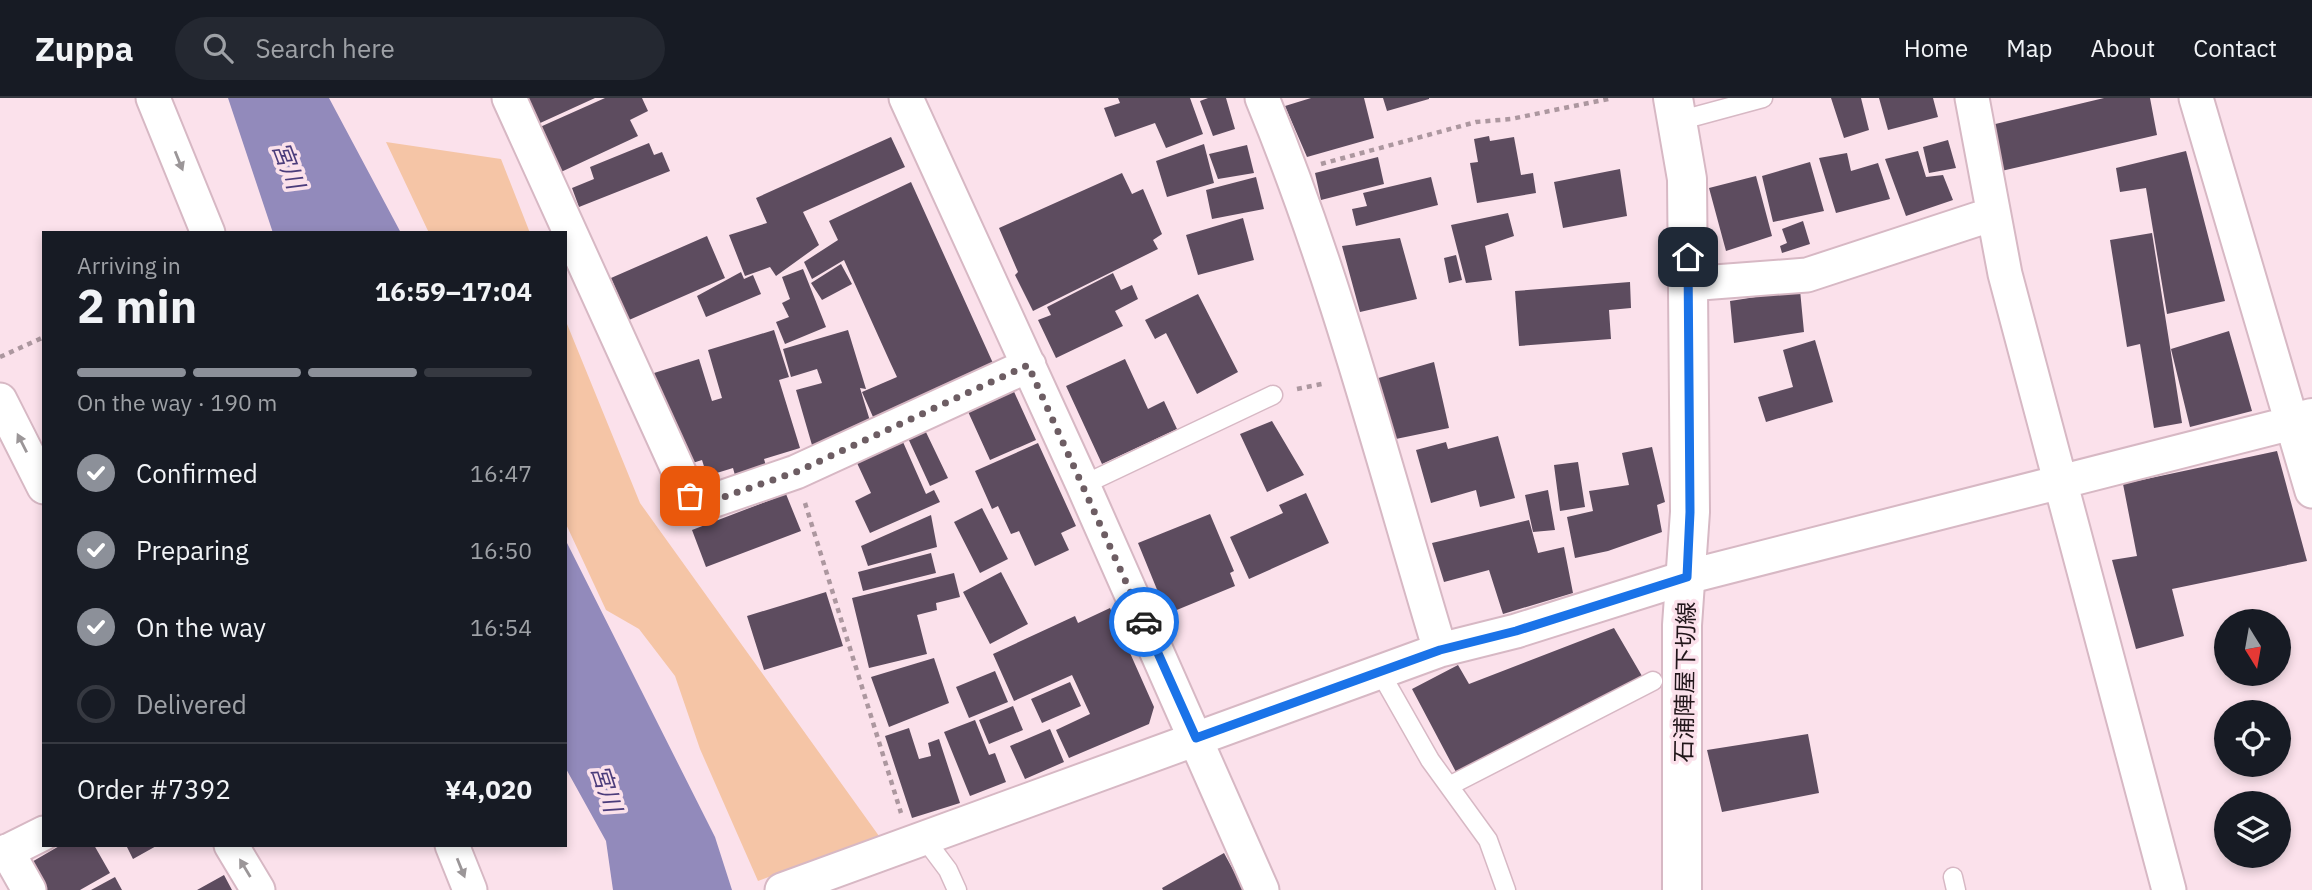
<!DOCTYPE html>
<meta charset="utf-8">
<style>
body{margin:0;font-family:"IBM Plex Sans","Noto Sans JP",sans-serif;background:#242831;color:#f1f3f6;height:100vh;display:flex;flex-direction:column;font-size:26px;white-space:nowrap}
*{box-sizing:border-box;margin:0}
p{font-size:23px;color:#9ea1a6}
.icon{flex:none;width:38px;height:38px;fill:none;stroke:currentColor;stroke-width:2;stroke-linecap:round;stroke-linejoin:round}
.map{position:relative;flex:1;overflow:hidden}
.drawer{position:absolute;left:42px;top:133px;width:525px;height:616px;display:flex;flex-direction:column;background:#171b24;border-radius:0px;box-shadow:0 4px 10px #0003}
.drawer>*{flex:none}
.needle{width:46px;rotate:169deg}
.tools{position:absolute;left:2214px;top:511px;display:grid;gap:14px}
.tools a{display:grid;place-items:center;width:77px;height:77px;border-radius:50%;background:#171b24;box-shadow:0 4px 10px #0003;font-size:35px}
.pin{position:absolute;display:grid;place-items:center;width:60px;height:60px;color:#fff;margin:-30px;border-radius:14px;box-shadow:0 4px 10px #0006}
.courier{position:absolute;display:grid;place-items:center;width:70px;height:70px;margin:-35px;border:5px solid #1a73e8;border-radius:50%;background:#fff;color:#222;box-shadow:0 2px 9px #0007}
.headline em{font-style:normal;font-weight:700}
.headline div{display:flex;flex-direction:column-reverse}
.headline{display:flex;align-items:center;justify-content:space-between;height:119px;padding:0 35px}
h1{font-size:46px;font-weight:700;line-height:52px}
.bar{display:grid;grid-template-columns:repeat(4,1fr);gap:10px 7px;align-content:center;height:84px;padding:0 35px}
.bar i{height:9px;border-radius:5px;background:#363941}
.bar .selected{background:#8c9099}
.bar p{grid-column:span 4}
.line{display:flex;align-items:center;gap:18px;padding:0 35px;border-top:2px solid #363941}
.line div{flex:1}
ol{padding:0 35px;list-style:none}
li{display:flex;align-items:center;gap:21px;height:77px}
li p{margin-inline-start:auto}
li .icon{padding:7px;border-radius:50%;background:#8c9099;color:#fff;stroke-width:4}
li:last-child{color:#9ea1a6}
li i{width:38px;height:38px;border:4px solid #363941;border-radius:50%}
header{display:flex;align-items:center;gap:42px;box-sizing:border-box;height:98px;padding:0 35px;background:#171b24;border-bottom:2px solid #363941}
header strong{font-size:33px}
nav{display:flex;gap:38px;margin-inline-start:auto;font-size:24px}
.search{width:490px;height:63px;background:#242831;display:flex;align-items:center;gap:18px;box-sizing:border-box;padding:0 24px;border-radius:38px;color:#9ea1a6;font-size:26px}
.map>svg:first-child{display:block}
</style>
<header>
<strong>Zuppa</strong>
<div class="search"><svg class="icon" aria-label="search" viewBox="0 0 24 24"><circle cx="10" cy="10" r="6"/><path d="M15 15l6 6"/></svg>Search here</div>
<nav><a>Home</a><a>Map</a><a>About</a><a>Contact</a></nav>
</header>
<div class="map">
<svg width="2312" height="792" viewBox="0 0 2312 792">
<rect width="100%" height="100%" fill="#fbe1eb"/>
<path fill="#f5c5a6" d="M386 44 501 61 530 135H429Z
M565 221 640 405 879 738 758 783 700 651 675 578 639 531 606 512 565 424Z"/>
<path fill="#928abb" d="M228 0H329L401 135H273Z
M565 441 715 739 732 792H613L606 743 565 669Z"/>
<path fill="#5d4c5f" d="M526 0H595L538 26Z
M605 0H642L648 13 630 22 638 38 561 74 540 29Z
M1118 0H1190L1203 36 1166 50 1155 25 1115 39 1104 10 1120 5Z
M1208 0H1226L1235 31 1213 38 1200 3Z
M1311 0H1364L1374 40 1307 59 1285 8Z
M1383 0H1429V1L1387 13Z
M1831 0H1861L1869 32 1844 40Z
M1879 0H1933L1938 19 1888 32Z
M2104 0H2150L2157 37 1997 74 1987 28Z
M1489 38 1490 43 1514 39 1521 77 1533 75 1536 95 1477 105 1470 65 1478 64 1474 41Z
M891 39 905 69 803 114 819 147 776 178 770 169 745 178 729 137 767 125 756 100Z
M1948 42 1956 70 1929 75 1923 49Z
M649 45 654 57 662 54 670 73 579 109 572 90 594 81 590 69Z
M1204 46 1214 85 1167 99 1156 63Z
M1247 47 1254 75 1218 81 1209 56Z
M1918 53 1926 79 1943 77 1953 102 1906 118 1885 61Z
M2186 53 2225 203 2167 216 2146 90 2120 94 2116 70Z
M1847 55 1851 73 1878 65 1890 101 1836 115 1819 60Z
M1378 59 1384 86 1321 102 1315 75Z
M1810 64 1824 113 1773 124 1762 78Z
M1620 71 1627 118 1563 130 1554 84Z
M1122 75 1132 96 1143 91 1162 136 1153 142 1158 151 1033 213 1015 177 1018 174 999 130Z
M1756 78 1772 138 1726 153 1709 90Z
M1256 79 1264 111 1212 121 1206 92Z
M1431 79 1438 107 1356 128 1352 111 1367 108 1363 95Z
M911 84 997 274 877 328 862 294 897 279 890 264 844 162 812 181 804 164 838 142 829 123Z
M1508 115 1514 138 1485 148 1492 182 1466 185 1451 127Z
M1243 120 1254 162 1198 177 1186 137Z
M1803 123 1810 146 1782 155 1780 148 1787 145 1782 131Z
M2152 135 2182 325 2154 330 2140 246 2127 249 2110 142Z
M707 138 725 180 629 222 611 180Z
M1400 140 1417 201 1360 214 1342 148Z
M1456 157 1462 182 1449 185 1444 160Z
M841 166 852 186 822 202 811 185Z
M803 171 826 229 785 246 776 224 789 219 782 205 790 201 782 179Z
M741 174 744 181 753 177 761 196 706 219 697 198Z
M1113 175 1121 192 1132 187 1138 201 1115 213 1123 228 1056 260 1038 222 1051 217 1047 209Z
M1630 184 1631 210 1609 212 1611 241 1519 248 1515 193Z
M1800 192 1804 234 1734 245 1730 203Z
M1198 196 1238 274 1197 296 1166 235 1155 241 1145 222Z
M774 232 789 279 779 282 800 350 764 361 767 371 736 381 733 370 707 378 702 362 683 368 654 275 699 261 712 303 722 300 708 252Z
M848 232 866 291 860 290 874 336 814 354 796 292 822 285 817 271 791 279 783 251Z
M2229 233 2252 313 2190 329 2171 251Z
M1815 242 1833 304 1766 324 1758 299 1793 289 1783 252Z
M1125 261 1148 311 1164 303 1177 331 1102 366 1066 288Z
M1434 264 1449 330 1391 342 1375 281Z
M1011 287 1036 342 990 362 965 307Z
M1272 323 1304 377 1267 394 1240 336Z
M924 330 948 380 930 388 907 338Z
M1498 338 1515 400 1480 409 1476 392 1431 405 1416 352 1446 344 1448 351Z
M903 344 926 396 934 392 940 404 870 435 855 403 871 395 857 365Z
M1038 345 1076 428 1061 435 1069 452 1035 468 1019 433 1011 436 998 408 992 411 975 373Z
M1652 349 1665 404 1657 407 1662 434 1608 453 1575 460 1567 419 1593 413 1589 393 1629 387 1622 355Z
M2277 353 2307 463 2172 491 2184 538 2136 551 2112 462 2137 458 2123 386Z
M1578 364 1585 409 1560 413 1554 367Z
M1548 392 1555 432 1533 434 1525 397Z
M1306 395 1329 445 1249 481 1230 439 1283 415 1279 407Z
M786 396 801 433 706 469 692 432Z
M982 410 1008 461 980 475 954 424Z
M1210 416 1234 473 1230 475 1235 488 1167 516 1138 445Z
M931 417 937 449 868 468 861 448Z
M1529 422 1538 455 1564 449 1573 495 1503 516 1489 472 1444 484 1432 445Z
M931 455 936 475 863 493 858 474Z
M1001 474 1028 526 990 546 963 494Z
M954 475 960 499 936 505 937 512 917 517 927 556 869 570 852 500Z
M826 494 843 548 764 572 747 518Z
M1110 510 1154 609 1149 626 1069 660 1056 632 1090 616 1072 577 1014 603 993 556 1075 518 1078 525Z
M1614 530 1642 578 1456 674 1412 591 1458 567 1469 586Z
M934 560 949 605 889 629 871 579Z
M995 573 1008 604 969 620 956 589Z
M1070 584 1081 608 1042 625 1031 601Z
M1013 608 1023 632 989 646 979 622Z
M975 622 989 657 995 655 1006 684 970 698 944 634Z
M909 630 919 661 931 658 928 645 939 641 960 705 912 720 885 638Z
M1050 631 1064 664 1025 681 1010 648Z
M1808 636 1819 695 1722 714 1707 652Z
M61 747H94L110 775 80 792H45L30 765Z
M126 747H158L133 761Z
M1224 755 1244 792H1163L1162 790Z
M224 777 232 792H197Z
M115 779 122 792H91Z"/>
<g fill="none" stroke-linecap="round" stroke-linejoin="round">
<defs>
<path id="lane" d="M1678 23 1763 0
M1083 387 1273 297
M1380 574 1430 662 1488 742 1506 792
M1449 688 1653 583
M924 740 948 772 957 792
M1953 779 1956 792"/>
<path id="street" d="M153 0 208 135
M509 0 690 398 706 405 796 374 1029 267
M906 0 1083 387 1262 792
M1262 0C1336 179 1384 367 1440 552
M1972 0 2005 176 2169 792
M2196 0 2312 393
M1688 186 1807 177 1993 116
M0 302 44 389
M231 747 258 792
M452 747 470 792
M7 753 29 792
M0 757 44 735
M782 792 1440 552 1516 533 1687 479 2292 325"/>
<path id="secondary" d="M1673 0 1687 81 1690 414 1682 527V792
M2292 325 2312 320"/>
</defs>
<use href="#lane" stroke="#d7b8c4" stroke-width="21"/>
<use href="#street" stroke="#d7b8c4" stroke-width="37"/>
<use href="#secondary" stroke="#d7b8c4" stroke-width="42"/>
<path stroke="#ac979f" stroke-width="4.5" stroke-dasharray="5 5" stroke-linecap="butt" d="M1321 66 1476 24 1511 21 1613 0
M0 259 44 239
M1297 291 1326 285
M805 405 901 715"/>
<use href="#lane" stroke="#fff" stroke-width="18"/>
<use href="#street" stroke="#fff" stroke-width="33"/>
<use href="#secondary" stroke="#fff" stroke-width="38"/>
</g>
<defs><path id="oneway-solid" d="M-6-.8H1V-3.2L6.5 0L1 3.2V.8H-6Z" transform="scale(1.75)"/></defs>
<g fill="#9b9698">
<use href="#oneway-solid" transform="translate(179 63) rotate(68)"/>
<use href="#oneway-solid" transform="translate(22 345) rotate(-117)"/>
<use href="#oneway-solid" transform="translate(245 770) rotate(-121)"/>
<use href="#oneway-solid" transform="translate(461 770) rotate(68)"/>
</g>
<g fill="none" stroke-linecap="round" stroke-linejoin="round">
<path stroke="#6d5d63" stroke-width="7" stroke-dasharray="0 12.6" d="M690 398 706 405 796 374 1028 267 1144 524"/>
<path stroke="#1a73e8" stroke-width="9" d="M1144 524 1196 640 1440 552 1516 533 1687 479 1690 414 1688 159"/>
</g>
<g text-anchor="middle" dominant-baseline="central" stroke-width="7" stroke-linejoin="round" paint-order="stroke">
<g font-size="23" fill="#21161a" stroke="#fbe1eb">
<text transform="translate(1684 584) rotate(-89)">石浦陣屋下切線</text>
</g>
<g font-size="24" font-style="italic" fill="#4b3c7b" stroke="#fbe1eb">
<text transform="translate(289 67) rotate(69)">宮川</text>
<text transform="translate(607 690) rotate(72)">宮川</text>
</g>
</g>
</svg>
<div class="tools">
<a><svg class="needle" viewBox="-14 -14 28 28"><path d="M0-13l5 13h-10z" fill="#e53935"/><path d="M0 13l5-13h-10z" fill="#9ea1a6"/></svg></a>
<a><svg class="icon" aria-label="locate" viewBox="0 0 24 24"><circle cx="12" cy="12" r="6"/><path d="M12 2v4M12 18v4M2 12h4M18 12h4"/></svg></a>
<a><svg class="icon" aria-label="layers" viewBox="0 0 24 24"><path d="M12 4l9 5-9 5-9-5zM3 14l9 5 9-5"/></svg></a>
</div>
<div class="pin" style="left:690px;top:398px;background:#ea580c"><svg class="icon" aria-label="bag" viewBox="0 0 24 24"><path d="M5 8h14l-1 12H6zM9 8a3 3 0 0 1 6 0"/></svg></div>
<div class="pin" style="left:1688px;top:159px;background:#1f2937"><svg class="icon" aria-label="home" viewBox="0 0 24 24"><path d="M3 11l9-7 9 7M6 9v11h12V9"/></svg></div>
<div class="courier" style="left:1144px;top:524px"><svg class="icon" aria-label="car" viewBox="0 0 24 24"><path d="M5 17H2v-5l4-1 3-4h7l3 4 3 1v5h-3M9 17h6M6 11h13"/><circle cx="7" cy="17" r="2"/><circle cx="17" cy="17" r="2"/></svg></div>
<section class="drawer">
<div class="headline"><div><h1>2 min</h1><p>Arriving in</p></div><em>16:59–17:04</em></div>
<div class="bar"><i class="selected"></i><i class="selected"></i><i class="selected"></i><i></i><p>On the way · 190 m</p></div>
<ol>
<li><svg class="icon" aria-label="check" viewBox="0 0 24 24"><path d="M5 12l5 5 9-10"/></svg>Confirmed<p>16:47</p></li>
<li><svg class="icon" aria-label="check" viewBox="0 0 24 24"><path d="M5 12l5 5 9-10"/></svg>Preparing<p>16:50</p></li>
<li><svg class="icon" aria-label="check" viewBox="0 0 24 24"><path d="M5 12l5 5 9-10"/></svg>On the way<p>16:54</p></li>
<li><i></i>Delivered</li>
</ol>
<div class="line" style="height:91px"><div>Order #7392</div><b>¥4,020</b></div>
</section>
</div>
